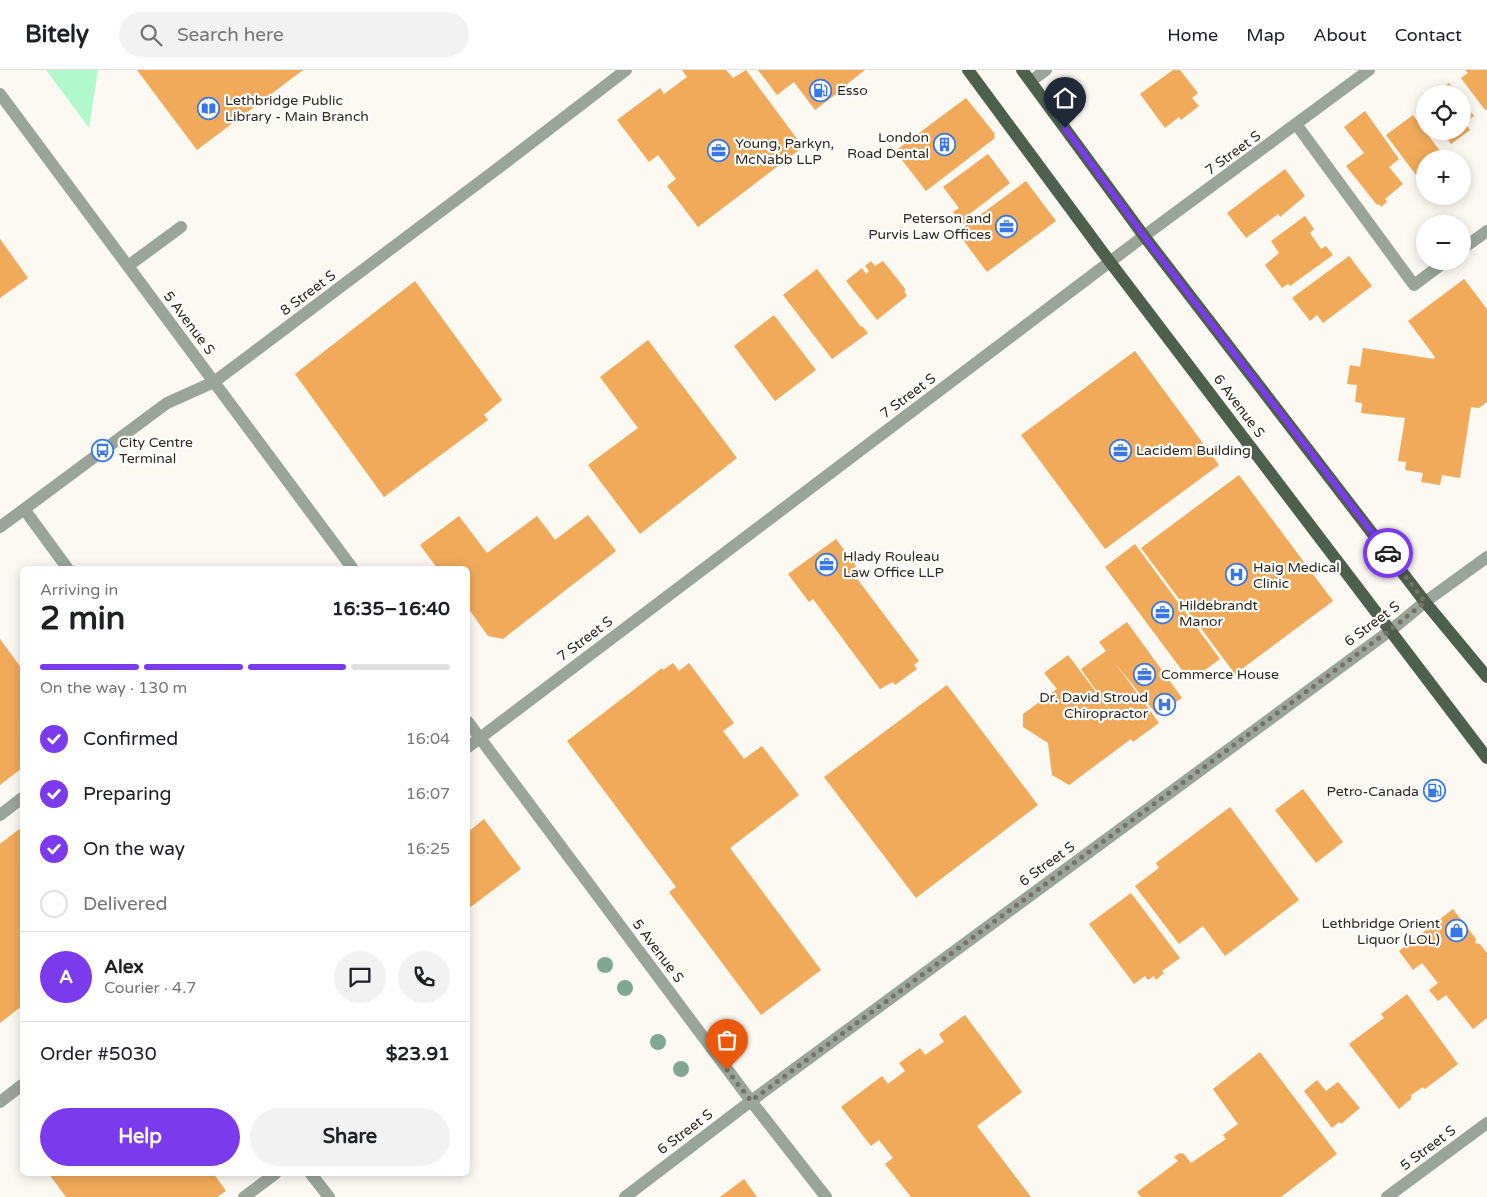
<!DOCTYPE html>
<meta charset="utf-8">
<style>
body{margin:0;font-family:"Varela Round",sans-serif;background:#f2f2f2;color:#202124;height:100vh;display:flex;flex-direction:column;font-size:19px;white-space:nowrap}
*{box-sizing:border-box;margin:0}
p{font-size:16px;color:#757577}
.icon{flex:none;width:28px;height:28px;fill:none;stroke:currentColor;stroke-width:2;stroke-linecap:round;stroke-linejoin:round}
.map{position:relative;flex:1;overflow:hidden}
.sheet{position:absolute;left:20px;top:496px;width:450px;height:610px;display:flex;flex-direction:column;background:#fff;border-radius:8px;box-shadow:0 2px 12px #0003}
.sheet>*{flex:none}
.tools{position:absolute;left:1416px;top:15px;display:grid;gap:10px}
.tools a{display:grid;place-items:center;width:55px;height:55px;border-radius:50%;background:#fff;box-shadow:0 2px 12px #0003;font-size:25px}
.pin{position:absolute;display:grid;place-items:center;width:42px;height:42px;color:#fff;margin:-51px -21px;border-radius:50% 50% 50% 0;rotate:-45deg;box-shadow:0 0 5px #0007}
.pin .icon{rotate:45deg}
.courier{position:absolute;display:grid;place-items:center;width:50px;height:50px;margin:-25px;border:4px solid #7c3aed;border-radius:50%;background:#fff;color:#222;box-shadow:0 1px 6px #0007}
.headline em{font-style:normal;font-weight:700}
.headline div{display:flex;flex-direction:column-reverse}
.headline{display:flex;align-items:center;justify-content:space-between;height:85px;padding:0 20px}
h1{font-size:32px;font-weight:700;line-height:38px}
.bar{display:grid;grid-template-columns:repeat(4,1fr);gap:8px 5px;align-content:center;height:60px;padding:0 20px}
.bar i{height:6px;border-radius:4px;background:#e0e0e0}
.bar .current{background:#7c3aed}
.bar p{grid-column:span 4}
.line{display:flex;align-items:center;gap:12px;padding:0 20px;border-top:1px solid #e0e0e0}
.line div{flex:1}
.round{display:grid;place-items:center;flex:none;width:52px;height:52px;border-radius:26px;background:#f2f2f2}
ol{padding:0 20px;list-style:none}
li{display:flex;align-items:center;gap:15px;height:55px}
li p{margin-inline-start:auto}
li .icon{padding:5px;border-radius:50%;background:#7c3aed;color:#fff;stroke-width:4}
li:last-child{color:#757577}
li i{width:28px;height:28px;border:2px solid #e0e0e0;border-radius:50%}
.button{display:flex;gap:10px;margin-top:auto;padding:10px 20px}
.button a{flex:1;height:58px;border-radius:30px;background:#7c3aed;color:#fff;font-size:20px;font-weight:700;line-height:58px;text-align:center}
.button a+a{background:#f2f2f2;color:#202124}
header{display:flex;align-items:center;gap:30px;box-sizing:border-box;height:70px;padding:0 25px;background:#fff;border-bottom:1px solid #e0e0e0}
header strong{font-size:24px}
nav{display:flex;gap:28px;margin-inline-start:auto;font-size:18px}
.search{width:350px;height:45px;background:#f2f2f2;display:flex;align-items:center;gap:12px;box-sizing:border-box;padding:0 18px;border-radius:28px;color:#757577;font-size:19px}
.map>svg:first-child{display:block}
</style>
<header>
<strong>Bitely</strong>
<div class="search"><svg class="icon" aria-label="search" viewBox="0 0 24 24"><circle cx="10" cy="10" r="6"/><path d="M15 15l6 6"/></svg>Search here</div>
<nav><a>Home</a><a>Map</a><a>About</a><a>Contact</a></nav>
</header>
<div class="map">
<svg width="1487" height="1127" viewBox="0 0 1487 1127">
<rect width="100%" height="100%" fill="#fcf8f2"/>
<path fill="#b1f9cd" d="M46 0H98L89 58Z"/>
<path fill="#f1aa5a" d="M137 0H303L197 80Z
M682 0H726L733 8 746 0 803 77 698 157 667 116 676 109 658 85 649 92 617 50 660 18 664 24 687 7Z
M758 0H865L847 14 848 15 815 40 794 12 777 25Z
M1173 0H1180L1198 23 1192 28 1199 36 1181 50 1179 47 1165 58 1140 24Z
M1465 0H1487V39L1485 40 1461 8 1468 3Z
M1449 13 1457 24H1427L1438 15 1442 18Z
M966 28 995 64 994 65 995 68 926 121 895 81Z
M1462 31 1474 46 1465 53 1470 60 1451 74 1442 61H1462Z
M1365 41 1399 89 1389 97 1403 114 1385 129 1387 132 1381 137 1379 134 1377 135 1346 96 1364 83 1344 57Z
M1413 45 1446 89H1425V117L1386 65Z
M988 84 1010 113 967 146 970 150 964 154 961 150 960 151 953 142 959 138 943 117Z
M1285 99 1305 126 1280 147 1278 144 1246 168 1227 143Z
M1026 111 1056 151 987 202 957 162Z
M1305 146 1314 159 1310 163 1321 179 1326 176 1333 185 1290 216 1288 214 1282 218 1265 195 1279 183 1271 171Z
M0 169 28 208 0 228Z
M1349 186 1372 216 1323 253 1317 245 1310 251 1292 228Z
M871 191 875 196 883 191 906 220 904 221 907 226 877 250 846 211 862 198 866 204 869 201 865 196Z
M817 199 861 257 862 256 868 263 832 289 783 225Z
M1464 209 1487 239V332L1479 338 1471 337 1460 408 1442 405 1440 415 1421 412 1423 403 1405 400 1406 392 1398 391 1405 348 1361 343 1362 333 1355 332 1357 315 1347 314 1350 295 1360 297 1363 278 1434 289 1435 287 1408 251Z
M415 211 502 330 484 345 488 350 384 427 295 304Z
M774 245 816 300 775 331 734 276Z
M648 270 737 388 640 464 588 395 638 358 600 307Z
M1135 281 1219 395 1105 479 1021 365Z
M1239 405 1333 531 1235 604 1141 478Z
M588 445 616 481 503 569 488 566 468 538V499H438L420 475 459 446 487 483 537 446 555 470Z
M836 469 856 496 852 502 919 591 914 595 917 599 895 615 893 612 880 619 813 529 809 532 788 504Z
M1135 474 1220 589 1190 611 1105 497Z
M1127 552 1182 628 1157 645 1115 593 1159 653 1133 672 1131 669 1069 715 1052 705 1048 673 1023 657V644L1057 619 1044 603 1068 585 1114 646 1081 599 1106 581 1099 572Z
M0 569 22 599V698L0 715Z
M673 593 679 601 689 593 734 653 723 661 744 689 762 676 799 725 730 778 821 900 761 945 669 822 676 817 567 671 662 598 663 600Z
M947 615 1038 735 916 828 824 707Z
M1303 719 1343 772 1316 793 1275 740Z
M1230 737 1299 830 1225 886 1203 856 1179 874 1135 816 1159 798 1156 793Z
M484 749 521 799 468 839V762Z
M22 757V936L0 953V774Z
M1131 823 1180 888 1162 901 1164 903 1156 910 1154 906 1148 910 1145 906 1134 914 1089 854Z
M1453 839 1476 869 1475 873 1480 874 1487 883V948L1473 959 1446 925 1438 931 1429 920 1438 913 1422 893 1413 900 1399 881Z
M1407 924 1458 994 1425 1019 1423 1017 1411 1025V1029L1399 1039 1349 974 1384 948 1381 944Z
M965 945 1022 1022 977 1056 1031 1127H911L885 1094 893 1088 879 1070 871 1076 841 1037 882 1006 888 1014 905 1001 899 993 920 978 925 985 944 972 939 964Z
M1260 982 1337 1084 1281 1127H1141L1137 1122 1178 1091 1174 1087 1180 1083 1184 1084 1191 1093 1226 1069 1223 1065 1238 1054 1213 1019Z
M1317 1010 1326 1021 1338 1012 1360 1038 1341 1054 1339 1052 1332 1058 1304 1021Z
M49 1104H214L226 1121 217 1127H66Z
M744 1109 757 1127H720Z"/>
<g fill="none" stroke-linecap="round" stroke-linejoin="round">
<path stroke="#9aa59a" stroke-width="12" d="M1031 11 1046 0
M0 24 353 499
M1296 54 1414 215 1446 191
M1462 179 1487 161
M128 196 181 157
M24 439 68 499
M0 457 167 333 214 312 501 96 626 0
M468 652 751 1031 826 1127
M468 677 1144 166 1369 0
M0 745 22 728
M0 1032 22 1015
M311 1104 329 1127
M244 1127 275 1104
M625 1127 751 1031 1391 560 1425 532 1487 487
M1387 1127 1487 1053"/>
<path stroke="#4d604d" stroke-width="12" d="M968 0 1110 192 1487 688
M1022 0 1144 166 1425 532 1487 607"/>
</g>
<g fill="#80a891">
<circle cx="605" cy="895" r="8"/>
<circle cx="625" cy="918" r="8"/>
<circle cx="658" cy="972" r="8"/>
<circle cx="681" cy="999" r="8"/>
</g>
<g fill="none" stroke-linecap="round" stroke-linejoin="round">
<path stroke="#777168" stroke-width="5" stroke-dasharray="0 9" d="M727 1000 751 1031 1390 560 1425 532 1388 483"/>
<path stroke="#7c3aed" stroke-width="6" d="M1065 58 1144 166 1388 483"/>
</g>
<defs>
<symbol id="fuel-ring" viewBox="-11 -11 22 22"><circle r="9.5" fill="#fff" stroke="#3a76e5" stroke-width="1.5"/><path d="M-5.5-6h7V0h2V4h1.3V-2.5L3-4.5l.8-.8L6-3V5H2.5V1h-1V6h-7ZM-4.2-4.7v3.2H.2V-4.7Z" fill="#3a76e5"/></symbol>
<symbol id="library-ring" viewBox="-11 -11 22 22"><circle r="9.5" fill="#fff" stroke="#3a76e5" stroke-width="1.5"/><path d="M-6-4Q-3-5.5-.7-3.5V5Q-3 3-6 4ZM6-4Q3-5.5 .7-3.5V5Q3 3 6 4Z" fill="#3a76e5"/></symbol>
<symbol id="building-ring" viewBox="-11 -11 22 22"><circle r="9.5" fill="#fff" stroke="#3a76e5" stroke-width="1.5"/><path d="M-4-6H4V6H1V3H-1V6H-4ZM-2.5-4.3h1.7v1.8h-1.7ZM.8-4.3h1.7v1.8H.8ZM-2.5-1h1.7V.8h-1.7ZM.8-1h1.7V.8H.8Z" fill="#3a76e5"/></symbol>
<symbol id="office-ring" viewBox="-11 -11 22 22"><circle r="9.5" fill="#fff" stroke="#3a76e5" stroke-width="1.5"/><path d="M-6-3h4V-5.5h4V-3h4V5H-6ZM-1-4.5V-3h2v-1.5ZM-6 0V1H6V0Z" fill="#3a76e5"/></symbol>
<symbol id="bus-ring" viewBox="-11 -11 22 22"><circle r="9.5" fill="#fff" stroke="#3a76e5" stroke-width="1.5"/><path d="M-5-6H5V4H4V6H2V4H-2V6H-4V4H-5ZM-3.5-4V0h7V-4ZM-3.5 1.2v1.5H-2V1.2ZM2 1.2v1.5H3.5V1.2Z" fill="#3a76e5"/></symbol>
<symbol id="hospital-ring" viewBox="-11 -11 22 22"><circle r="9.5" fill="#fff" stroke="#3a76e5" stroke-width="1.5"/><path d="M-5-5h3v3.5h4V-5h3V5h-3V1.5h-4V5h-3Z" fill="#3a76e5"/></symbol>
<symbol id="shop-ring" viewBox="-11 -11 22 22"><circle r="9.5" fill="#fff" stroke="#3a76e5" stroke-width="1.5"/><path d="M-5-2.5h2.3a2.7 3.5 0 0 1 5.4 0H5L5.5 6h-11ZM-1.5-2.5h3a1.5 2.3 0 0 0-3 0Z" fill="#3a76e5"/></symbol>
</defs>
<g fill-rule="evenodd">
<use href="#fuel-ring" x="808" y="8" width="25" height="25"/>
<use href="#library-ring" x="196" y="26" width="25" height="25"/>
<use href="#building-ring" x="932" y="62" width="25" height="25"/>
<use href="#office-ring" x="706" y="68" width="25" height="25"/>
<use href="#office-ring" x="994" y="144" width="25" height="25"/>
<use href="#bus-ring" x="90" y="368" width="25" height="25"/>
<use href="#office-ring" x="1108" y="368" width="25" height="25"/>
<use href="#office-ring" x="814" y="482" width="25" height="25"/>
<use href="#hospital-ring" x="1224" y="492" width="25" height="25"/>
<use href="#office-ring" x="1150" y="530" width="25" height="25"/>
<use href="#office-ring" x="1132" y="592" width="25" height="25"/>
<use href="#hospital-ring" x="1152" y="622" width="25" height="25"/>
<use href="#fuel-ring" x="1422" y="708" width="25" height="25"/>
<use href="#shop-ring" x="1444" y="848" width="25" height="25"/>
</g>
<g text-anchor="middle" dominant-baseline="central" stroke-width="4.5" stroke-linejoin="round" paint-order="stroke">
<g font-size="14" fill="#30291d" stroke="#fff" text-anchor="start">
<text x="837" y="20">Esso</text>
<text x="225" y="30">Lethbridge Public<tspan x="225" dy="16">Library - Main Branch</tspan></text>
<text x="929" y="67" text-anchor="end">London<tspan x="929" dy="16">Road Dental</tspan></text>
<text x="735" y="73">Young, Parkyn,<tspan x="735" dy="16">McNabb LLP</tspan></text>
<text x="991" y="148" text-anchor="end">Peterson and<tspan x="991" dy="16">Purvis Law Offices</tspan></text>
<text x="119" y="372">City Centre<tspan x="119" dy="16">Terminal</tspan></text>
<text x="1136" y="380">Lacidem Building</text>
<text x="843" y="486">Hlady Rouleau<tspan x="843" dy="16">Law Office LLP</tspan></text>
<text x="1253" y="497">Haig Medical<tspan x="1253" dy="16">Clinic</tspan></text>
<text x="1179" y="535">Hildebrandt<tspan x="1179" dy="16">Manor</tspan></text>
<text x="1161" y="604">Commerce House</text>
<text x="1148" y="627" text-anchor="end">Dr. David Stroud<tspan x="1148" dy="16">Chiropractor</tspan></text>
<text x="1419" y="721" text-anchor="end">Petro-Canada</text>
<text x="1440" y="853" text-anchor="end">Lethbridge Orient<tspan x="1440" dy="16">Liquor (LOL)</tspan></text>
</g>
<g font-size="14" fill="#30291d" stroke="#fff">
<text transform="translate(1233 83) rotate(-36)">7 Street S</text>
<text transform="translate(308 223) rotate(-37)">8 Street S</text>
<text transform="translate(189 253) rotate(53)">5 Avenue S</text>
<text transform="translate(908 326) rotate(-37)">7 Street S</text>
<text transform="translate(1239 336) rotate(53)">6 Avenue S</text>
<text transform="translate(1372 554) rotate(-37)">6 Street S</text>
<text transform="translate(585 569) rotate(-37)">7 Street S</text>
<text transform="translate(1047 794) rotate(-36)">6 Street S</text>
<text transform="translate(658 881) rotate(53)">5 Avenue S</text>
<text transform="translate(685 1062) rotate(-37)">6 Street S</text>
<text transform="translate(1428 1078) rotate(-37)">5 Street S</text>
</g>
</g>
</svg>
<div class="tools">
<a><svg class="icon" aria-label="locate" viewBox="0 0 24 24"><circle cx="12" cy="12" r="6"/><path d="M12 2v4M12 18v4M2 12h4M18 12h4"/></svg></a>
<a>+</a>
<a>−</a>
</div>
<div class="pin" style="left:727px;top:1000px;background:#ea580c"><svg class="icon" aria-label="bag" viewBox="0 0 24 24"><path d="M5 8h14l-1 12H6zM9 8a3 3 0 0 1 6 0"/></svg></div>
<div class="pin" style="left:1065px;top:58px;background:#1f2937"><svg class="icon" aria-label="home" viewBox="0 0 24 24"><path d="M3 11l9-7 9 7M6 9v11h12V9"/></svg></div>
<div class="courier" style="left:1388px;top:483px"><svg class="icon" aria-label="car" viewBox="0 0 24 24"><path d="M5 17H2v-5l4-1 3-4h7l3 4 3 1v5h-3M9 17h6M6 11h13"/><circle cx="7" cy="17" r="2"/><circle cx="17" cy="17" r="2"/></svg></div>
<section class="sheet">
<div class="headline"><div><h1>2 min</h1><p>Arriving in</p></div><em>16:35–16:40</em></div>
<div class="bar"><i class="current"></i><i class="current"></i><i class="current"></i><i></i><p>On the way · 130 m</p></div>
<ol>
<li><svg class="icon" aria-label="check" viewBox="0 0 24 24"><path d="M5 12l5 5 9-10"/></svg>Confirmed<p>16:04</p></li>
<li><svg class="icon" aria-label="check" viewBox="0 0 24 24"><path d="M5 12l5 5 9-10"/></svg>Preparing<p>16:07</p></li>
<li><svg class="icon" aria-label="check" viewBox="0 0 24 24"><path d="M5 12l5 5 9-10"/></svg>On the way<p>16:25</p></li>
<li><i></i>Delivered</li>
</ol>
<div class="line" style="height:90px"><b class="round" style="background:#7c3aed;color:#fff">A</b><div><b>Alex</b><p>Courier · 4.7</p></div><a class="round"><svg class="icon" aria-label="chat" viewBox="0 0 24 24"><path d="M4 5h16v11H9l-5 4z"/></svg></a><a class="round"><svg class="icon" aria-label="phone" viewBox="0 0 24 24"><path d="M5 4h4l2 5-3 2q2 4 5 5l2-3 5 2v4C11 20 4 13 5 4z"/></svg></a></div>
<div class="line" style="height:65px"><div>Order #5030</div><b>$23.91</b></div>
<div class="button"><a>Help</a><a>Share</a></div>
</section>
</div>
